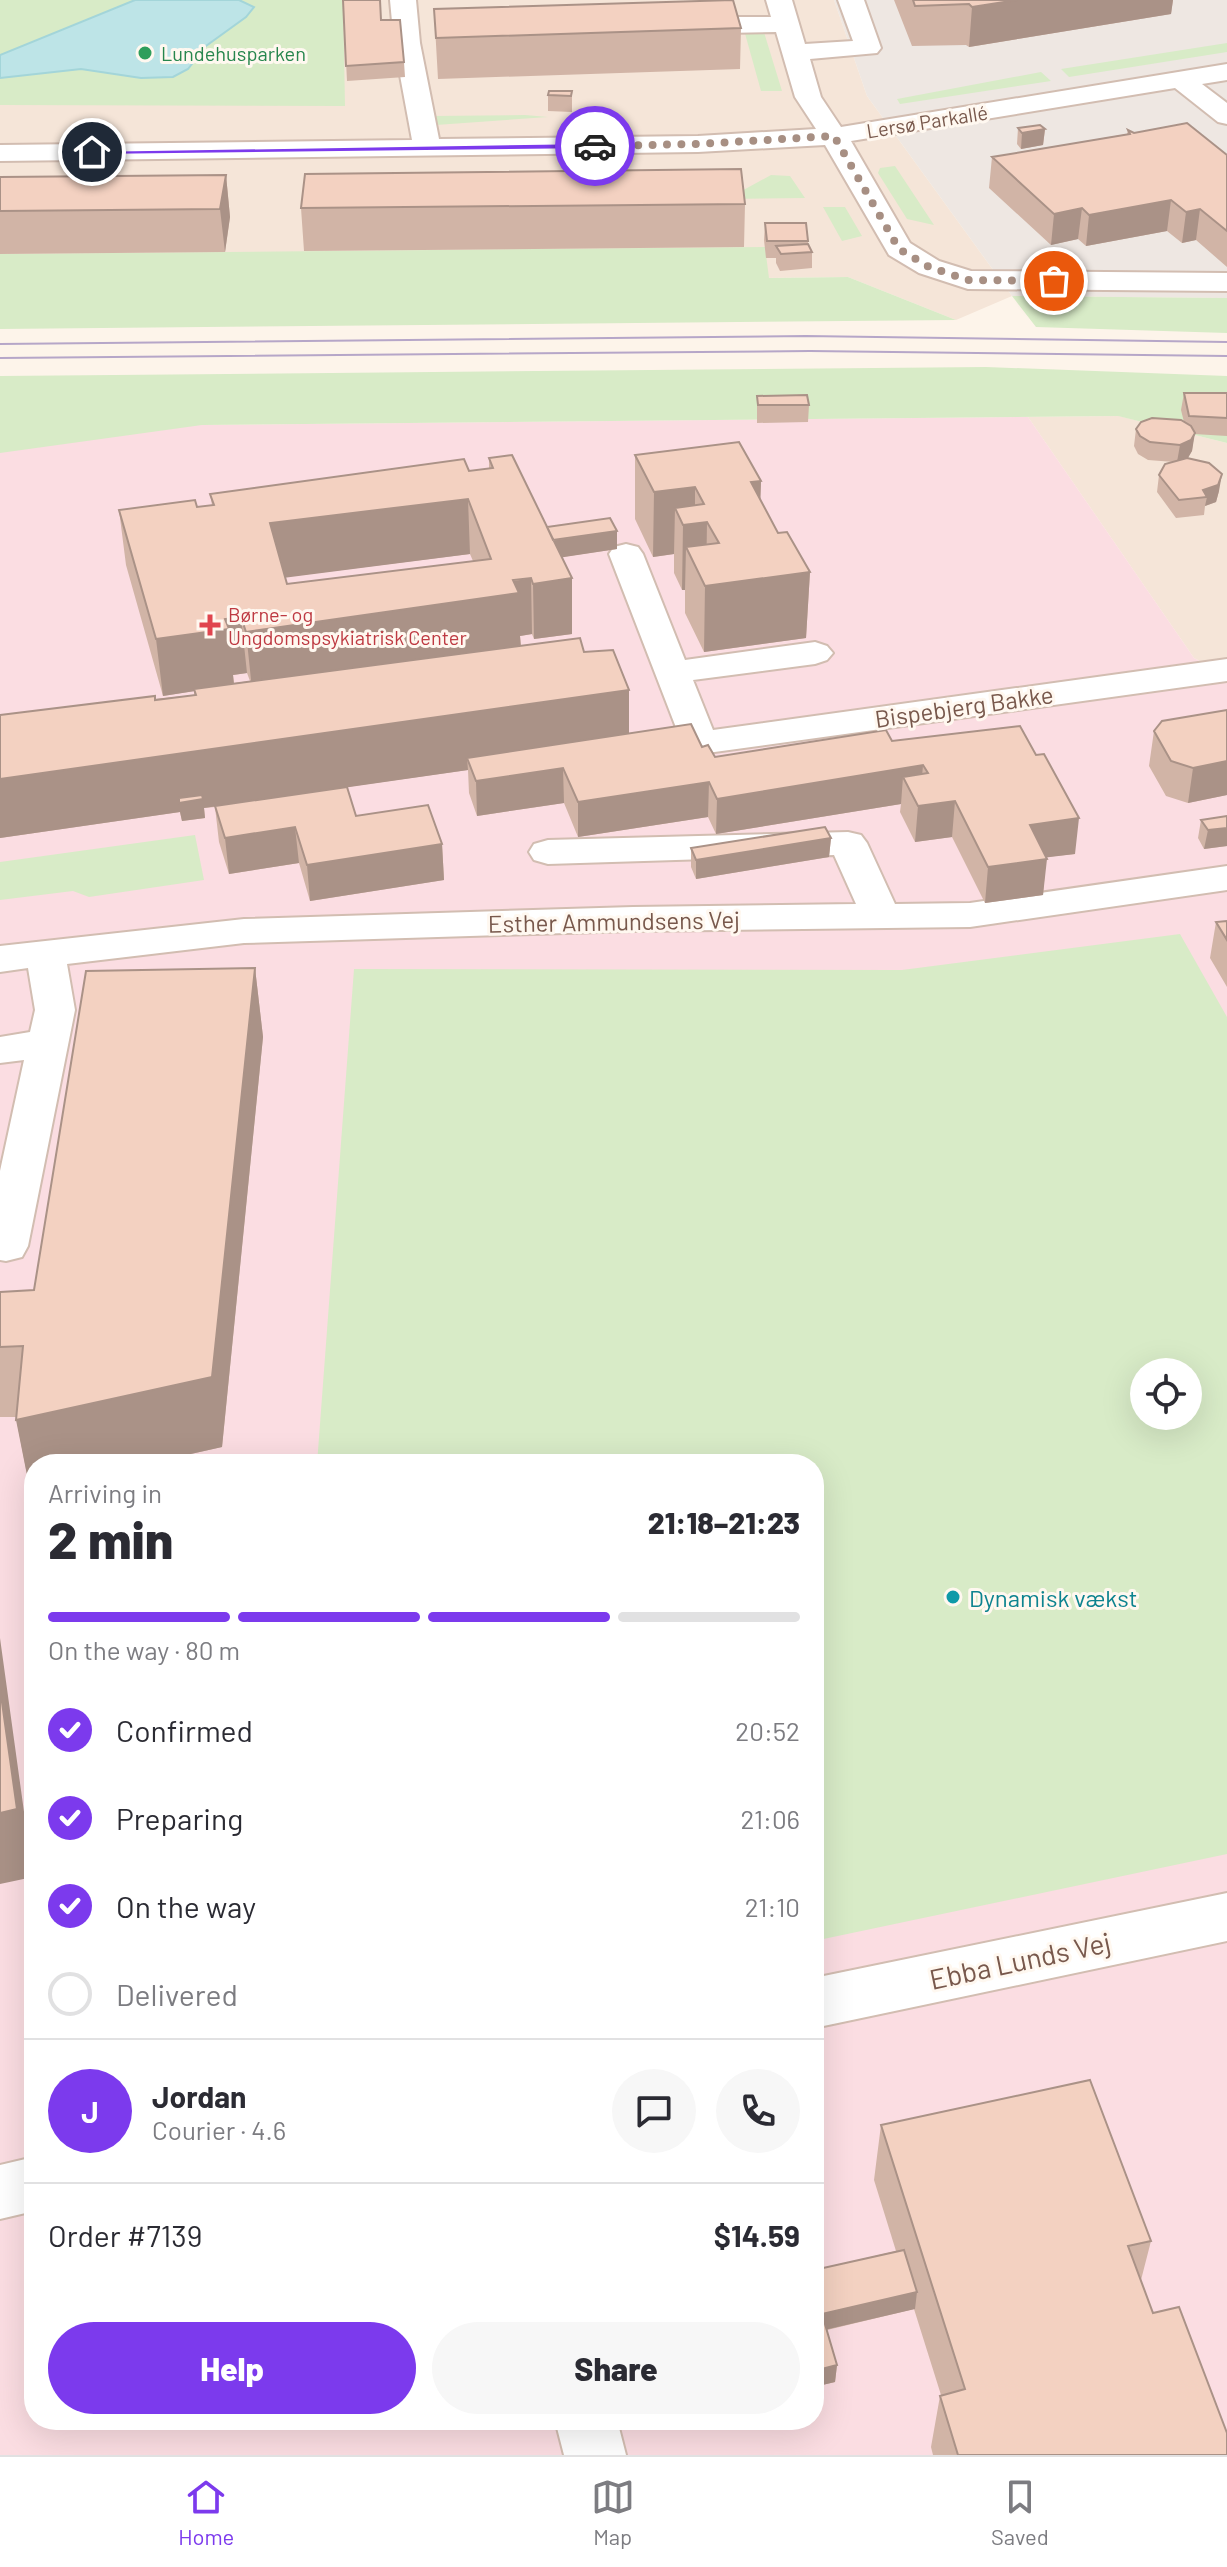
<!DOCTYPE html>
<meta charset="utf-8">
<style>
body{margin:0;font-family:Barlow,sans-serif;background:#f7f7f7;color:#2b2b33;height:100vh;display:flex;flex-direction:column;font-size:30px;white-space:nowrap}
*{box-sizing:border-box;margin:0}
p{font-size:26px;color:#7c7c81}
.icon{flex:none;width:44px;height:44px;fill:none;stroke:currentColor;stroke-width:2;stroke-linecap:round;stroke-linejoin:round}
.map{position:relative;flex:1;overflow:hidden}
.sheet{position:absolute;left:24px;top:1454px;width:800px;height:976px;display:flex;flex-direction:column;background:#fff;border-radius:32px;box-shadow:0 8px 32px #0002}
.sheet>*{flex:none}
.tools{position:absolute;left:1130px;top:1358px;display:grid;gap:16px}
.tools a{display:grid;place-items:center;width:72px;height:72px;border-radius:50%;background:#fff;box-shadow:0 8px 32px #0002;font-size:40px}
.pin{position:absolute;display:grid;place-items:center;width:68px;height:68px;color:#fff;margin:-34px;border:4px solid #fff;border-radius:50%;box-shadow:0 2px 8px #0007}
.courier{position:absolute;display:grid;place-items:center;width:80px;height:80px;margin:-40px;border:6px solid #7c3aed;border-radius:50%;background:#fff;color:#222;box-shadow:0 2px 10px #0007}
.overview em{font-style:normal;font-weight:800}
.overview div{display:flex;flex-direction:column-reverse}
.overview{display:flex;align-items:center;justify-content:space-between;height:136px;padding:0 24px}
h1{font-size:52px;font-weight:800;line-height:60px}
.bar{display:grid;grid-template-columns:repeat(4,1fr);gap:12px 8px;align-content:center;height:96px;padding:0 24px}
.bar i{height:10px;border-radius:6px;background:#e1e1e2}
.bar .current{background:#7c3aed}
.bar p{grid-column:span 4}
.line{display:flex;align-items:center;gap:20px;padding:0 24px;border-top:2px solid #e1e1e2}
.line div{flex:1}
.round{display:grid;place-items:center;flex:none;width:84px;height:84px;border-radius:42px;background:#f7f7f7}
ol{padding:0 24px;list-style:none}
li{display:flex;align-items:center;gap:24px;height:88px}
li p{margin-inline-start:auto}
li .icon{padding:8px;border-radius:50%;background:#7c3aed;color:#fff;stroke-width:4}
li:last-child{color:#7c7c81}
li i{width:44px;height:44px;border:4px solid #e1e1e2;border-radius:50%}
.cta{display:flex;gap:16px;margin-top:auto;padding:16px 24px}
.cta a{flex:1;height:92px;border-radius:48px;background:#7c3aed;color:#fff;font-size:32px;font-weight:800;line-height:92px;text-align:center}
.cta a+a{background:#f7f7f7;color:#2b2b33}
.menu{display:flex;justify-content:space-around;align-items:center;height:112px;border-top:2px solid #e1e1e2;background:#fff;font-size:22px;color:#7c7c81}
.menu a{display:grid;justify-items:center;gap:4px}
.menu .current{color:#7c3aed}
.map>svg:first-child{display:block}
</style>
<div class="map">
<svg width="1227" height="2455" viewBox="0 0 1227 2455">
<rect width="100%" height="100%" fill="#fdf4ea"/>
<path fill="#f5e5d8" d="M0 0H834L867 96 1012 296 956 320 848 277 0 286Z
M1119 416 1227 443V675L1194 658 1028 417Z"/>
<path fill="#eee7e2" d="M834 0H1227V298L1012 296 867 96Z"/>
<path fill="#fbdde2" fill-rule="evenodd" d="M1028 417 1194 658 1227 675V2455H0V430L202 425ZM1144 1372H1188V1416H1144ZM34 1464H814V2420H34Z"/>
<path fill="#d8ebc7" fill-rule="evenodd" d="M0 0H343L345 106 0 105Z
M763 29 782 91H761L744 30Z
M1227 43V52L1069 77 1061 69Z
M1041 72 1051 81 900 104 897 99Z
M525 115 548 117 436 125 432 116Z
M895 166 934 225 907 219 878 173 880 168Z
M771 175 790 176 805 198 727 199Z
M823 207H845L862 236 842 241Z
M765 247 769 278 848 277 956 320 0 329V254Z
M1012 296 1227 298V333L1036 327Z
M986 367 1227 376V443L1118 416 202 425 0 453V376Z
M195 835 204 880 89 897 73 891 0 900V862Z
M1180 934 1227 1017V1854L814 1941V1464H317L354 969 902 970ZM1144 1372H1188V1416H1144Z"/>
<path fill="#bde4e7" stroke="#a3d5d9" stroke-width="2" d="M135 0H239L254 7 246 17 206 46 188 69 173 77 141 78 81 69 0 78V55Z"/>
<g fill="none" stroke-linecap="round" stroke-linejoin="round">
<defs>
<path id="minor" d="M390 0H416L420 43 439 139 698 136 816 129 795 97 776 32 723 33 681 41 672 38 668 33 672 28 723 17H771L766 0H792L805 44 853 41 838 0H864L881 48 877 53 810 59 821 97 841 127 1227 64V80L1202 84 1227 103V124L1218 122 1175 88 851 141 910 243 939 261 971 271 1227 273V291L968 289 919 273 889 255 825 145 698 152 0 161V145L412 140 394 43Z
M626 544 638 547 643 554 685 660 815 642 827 646 833 653 827 660 815 664 693 680 713 730 1227 659V681L700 754 687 751 682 743 609 554 614 547Z
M848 832 861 835 867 843 895 904 970 903 1227 866V890L970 927 633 931 244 943 67 964 75 1010 28 1246 22 1257 6 1261 0 1260V1171L24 1060 0 1063V1037L30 1032 35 1010 28 968 0 972V946L244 919 633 907 856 904 834 855 548 864 534 860 529 852 534 844 548 840Z
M1227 1893V1941L814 2028V1978Z
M34 2157V2211L0 2219V2165Z
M555 2420H617L626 2455H564Z"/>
</defs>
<use href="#minor" stroke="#d2bdb1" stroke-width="4"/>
<use href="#minor" fill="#fff" fill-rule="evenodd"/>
<path stroke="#b6a6c8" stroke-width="2" d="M0 344 806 336 1227 342
M0 358 810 351 1227 356"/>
</g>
<path fill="#d1b4a6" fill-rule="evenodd" d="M343 0 381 20 404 62 405 77 347 81Z
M894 0H1173L1171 14 969 47 966 45 912 46Z
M434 9 741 28 740 69 438 79Z
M572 91V112L548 111V95Z
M1018 128 1045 129 1043 145 1021 149 1017 144Z
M1128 130 1134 133 1227 155V267L1196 240 1182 243 1167 231 1086 246 1078 239 1051 245 989 188 992 157 1127 134Z
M226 175 230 217 225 252 0 254V177Z
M745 204 744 247 304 251 301 208Z
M765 223 808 241V244L812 252V268L780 271 776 263V258H766L764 240Z
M1184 393H1227V436L1194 434 1192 451 1187 458 1219 491 1216 502 1205 506 1204 515 1176 518 1157 492 1159 475 1174 462 1148 460 1138 454 1134 446 1136 429 1184 422 1181 410Z
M757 396 809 405 808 422 757 423Z
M635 455 761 481 760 500 778 533 810 572 806 638 704 652 685 613V590H682L674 573V554L653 557 635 519Z
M489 458 547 527 617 531V549L562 557 572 634 534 639 532 634 520 636 521 646 584 652 629 690V734L702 747 715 757 892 741 1075 854 1046 857 1043 895 985 903 952 837 915 842 900 812 901 804 716 834 708 817 578 837 564 803 477 816 469 793 468 770 347 787 356 816 442 844 444 880 310 901 299 863 229 874 219 842 215 807 204 808 205 818 182 821 180 812 0 838V715L194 695V691L163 696 126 565 119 510 197 507 212 505 210 494 489 469ZM470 554 473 561 287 584 285 577ZM247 673 250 681 234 683 233 675Z
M1227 710V795L1188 803 1166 796 1149 766 1154 731Z
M1227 816V846L1204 849 1198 838 1201 820Z
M831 838 829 857 696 879 691 867V848Z
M1227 921V987L1210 958 1216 922Z
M255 968 263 1037 222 1447 146 1464H34V1489L30 1490 16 1417H0V1292L34 1290Z
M881 2125 1151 2241 1141 2280 1153 2313 1227 2455H933L931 2447 940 2396 941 2395 914 2309 827 2330 837 2365 835 2382 814 2387V2270L896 2251 874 2180Z"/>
<path fill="#aa9287" d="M1017 0H1173L1171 14 969 47 972 7Z
M1045 129 1043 145 1021 149 1022 133Z
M226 175 230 217 225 252 220 209Z
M1171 200 1167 231 1086 246 1089 215Z
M1082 208 1078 239 1051 245 1054 214Z
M1200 209 1196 240 1182 243 1186 212Z
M1195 433 1192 451 1188 458 1177 462 1180 445Z
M1222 474 1219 491 1216 502 1205 506 1207 497 1203 490Z
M761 481 759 546 751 482Z
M695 487V523L707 522 706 586 810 572 806 638 704 652 705 586 686 547 685 590H682L683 525 675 508 674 554 653 557 654 492Z
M468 499 470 554 275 579 270 523Z
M617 531V549L538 561 537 543Z
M531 578 532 634 520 636 521 649 252 689 246 632Z
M572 578V634L534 639 533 584Z
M241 617 247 673 233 675 234 685 163 696 156 639 225 619Z
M629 690V746L467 758 468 770 204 808 205 818 182 821 180 812 0 838V779Z
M1227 761V795L1188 803 1193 768Z
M923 765 920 801 903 777 901 804 716 834 717 799Z
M563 768 564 803 477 816 476 781Z
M709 782 708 817 578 837V802Z
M955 801 952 837 915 842 918 806Z
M1079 818 1075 854 1025 860 1030 825Z
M295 827 299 863 229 874 225 838Z
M1227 828V846L1204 849 1208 830Z
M831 838 829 857 696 879V860Z
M442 844 444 880 310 901 307 865Z
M1047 859 1043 895 985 903 988 867Z
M255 968 263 1037 222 1447 146 1464H34V1489L30 1490 16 1420Z
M0 1638 33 1877 0 1884Z
M917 2292 915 2309 820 2331 822 2314Z
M837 2365 835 2382 814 2387V2371Z"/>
<path fill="#f3d1c1" stroke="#aa9287" stroke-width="2" fill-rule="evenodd" d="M343 0H380L381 20H400L404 62 346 66Z
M733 0 741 28 436 38 434 9Z
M913 0H1017L972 7 969 4 915 6Z
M549 91H572L571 96 548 95Z
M1187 123 1227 155V231L1200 209 1186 212 1171 200 1089 215 1082 208 1054 214 992 157 1130 134 1128 130 1134 133Z
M1040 125 1045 129 1022 133 1018 128Z
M741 169 745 204 301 208 305 174Z
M226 175 220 209 0 211V177Z
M765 223H806L808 241H767Z
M808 244 812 252 781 254 776 246Z
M1184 393H1227V418L1189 416Z
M807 395 809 405H758L757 396Z
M1152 418 1181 420 1191 426 1195 433 1191 440 1180 445 1150 442 1140 436 1136 429 1141 422Z
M739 442 761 481 751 482 778 533 787 532 810 572 705 586 686 547 719 543 707 522 683 525 675 508 704 504 695 487 654 492 635 455Z
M512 455 572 578 533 584 531 578 513 580 519 593 246 632 241 617 225 619 229 629 156 639 119 510 195 500 197 507 214 505 210 494 464 459 469 471 493 468 489 458ZM468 499 491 559 287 584 270 523Z
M1187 458 1209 463 1222 474 1218 485 1203 490 1207 497 1179 500 1159 475 1165 464Z
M610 518 617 531 553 540 547 527Z
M580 638 584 652 613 650 629 690 0 779V715L155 696V700L196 695 194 689Z
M1227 710V761L1193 768 1171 761 1154 731 1162 721Z
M691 724 702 747 708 745 715 757 886 730 892 741 1020 726 1036 755 1044 754 1079 818 1030 825 1047 859 988 867 955 801 918 806 903 777 928 773 923 765 717 799 709 782 578 802 563 768 476 781 467 758Z
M347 787 356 816 428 805 442 844 307 865 295 827 225 838 215 806Z
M202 795 203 799 179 803V798Z
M1227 816V828L1208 830 1201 820Z
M825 827 831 838 696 860 691 848Z
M1227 921V940L1216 922Z
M255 968 212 1377 16 1420 23 1346 0 1347V1292L34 1290 86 971Z
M0 1688 17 1809 0 1813Z
M1090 2080 1151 2241 1128 2246 1153 2313 1179 2307 1227 2433V2455H958L940 2396 965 2389 881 2125Z
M904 2250 917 2292 822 2314 837 2365 814 2371V2270Z"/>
<path fill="#7c3aed" d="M595 144 598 148 92 154 88 152Z"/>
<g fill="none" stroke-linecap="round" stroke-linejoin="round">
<path stroke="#a78f83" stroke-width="8" stroke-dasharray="0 14.4" d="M595 146 698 144 834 136 899 249 929 267 968 280 1054 281"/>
</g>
<circle fill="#2e9e5b" stroke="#fff8f0" stroke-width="3" cx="145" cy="53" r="8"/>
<path fill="#e0444e" stroke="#fff8f0" stroke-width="3" d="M206 613h8v8h8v8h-8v8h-8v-8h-8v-8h8z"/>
<circle fill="#0f9aa8" stroke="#fff8f0" stroke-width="3" cx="953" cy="1597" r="8"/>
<g text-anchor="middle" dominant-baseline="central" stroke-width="6" stroke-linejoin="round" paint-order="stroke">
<g font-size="20" fill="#27864d" stroke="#fff8f0" text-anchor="start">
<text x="161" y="53">Lundehusparken</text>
</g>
<g font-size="20" fill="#78584c" stroke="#fff8f0">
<text transform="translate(927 121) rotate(-9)">Lersø Parkallé</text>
</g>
<g font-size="20" fill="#be3a42" stroke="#fff8f0" text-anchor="start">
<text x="228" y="614">Børne- og<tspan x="228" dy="23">Ungdomspsykiatrisk Center</tspan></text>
</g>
<g font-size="24" fill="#78584c" stroke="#fff8f0">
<text transform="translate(964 706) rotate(-8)">Bispebjerg Bakke</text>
<text transform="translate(614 921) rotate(-1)">Esther Ammundsens Vej</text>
</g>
<g font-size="24" fill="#0d838f" stroke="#fff8f0" text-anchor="start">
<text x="969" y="1597">Dynamisk vækst</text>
</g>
<g font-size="28" fill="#78584c" stroke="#fff8f0">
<text transform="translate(1020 1960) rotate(-12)">Ebba Lunds Vej</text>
</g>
</g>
</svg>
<div class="tools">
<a><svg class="icon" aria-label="locate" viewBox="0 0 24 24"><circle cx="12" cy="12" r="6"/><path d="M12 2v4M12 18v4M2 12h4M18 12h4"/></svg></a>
</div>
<div class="pin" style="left:1054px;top:281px;background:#ea580c"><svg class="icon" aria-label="bag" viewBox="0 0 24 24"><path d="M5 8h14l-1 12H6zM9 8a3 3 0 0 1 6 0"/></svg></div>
<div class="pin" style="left:92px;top:152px;background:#1f2937"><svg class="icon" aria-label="home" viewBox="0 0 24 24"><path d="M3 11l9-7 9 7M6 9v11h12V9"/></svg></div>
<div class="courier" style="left:595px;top:146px"><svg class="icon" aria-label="car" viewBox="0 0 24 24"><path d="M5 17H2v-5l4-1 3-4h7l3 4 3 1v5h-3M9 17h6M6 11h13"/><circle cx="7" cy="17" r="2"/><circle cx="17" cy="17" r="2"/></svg></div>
<section class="sheet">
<div class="overview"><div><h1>2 min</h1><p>Arriving in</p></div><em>21:18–21:23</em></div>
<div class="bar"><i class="current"></i><i class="current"></i><i class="current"></i><i></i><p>On the way · 80 m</p></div>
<ol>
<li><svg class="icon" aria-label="check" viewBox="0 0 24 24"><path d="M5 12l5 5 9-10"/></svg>Confirmed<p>20:52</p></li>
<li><svg class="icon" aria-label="check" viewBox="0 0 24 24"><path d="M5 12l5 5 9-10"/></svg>Preparing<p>21:06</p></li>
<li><svg class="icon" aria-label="check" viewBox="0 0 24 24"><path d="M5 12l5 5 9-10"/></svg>On the way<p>21:10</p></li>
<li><i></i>Delivered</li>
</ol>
<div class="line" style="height:144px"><b class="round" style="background:#7c3aed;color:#fff">J</b><div><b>Jordan</b><p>Courier · 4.6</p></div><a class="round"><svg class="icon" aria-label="chat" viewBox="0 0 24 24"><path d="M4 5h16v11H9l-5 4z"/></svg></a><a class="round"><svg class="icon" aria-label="phone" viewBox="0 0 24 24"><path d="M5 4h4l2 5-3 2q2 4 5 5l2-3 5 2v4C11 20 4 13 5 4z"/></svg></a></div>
<div class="line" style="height:104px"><div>Order #7139</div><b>$14.59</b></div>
<div class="cta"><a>Help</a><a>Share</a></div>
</section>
</div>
<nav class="menu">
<a class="current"><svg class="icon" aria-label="home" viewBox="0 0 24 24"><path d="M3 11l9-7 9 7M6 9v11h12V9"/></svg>Home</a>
<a><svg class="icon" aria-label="map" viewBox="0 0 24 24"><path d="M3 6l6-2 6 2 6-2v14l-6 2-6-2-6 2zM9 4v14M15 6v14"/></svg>Map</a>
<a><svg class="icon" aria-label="saved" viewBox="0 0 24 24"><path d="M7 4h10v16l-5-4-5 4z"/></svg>Saved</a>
</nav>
